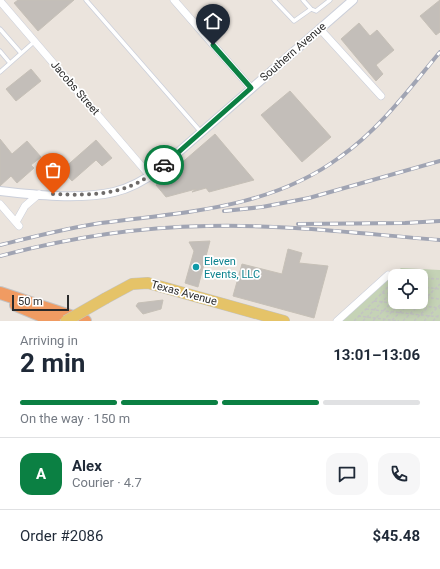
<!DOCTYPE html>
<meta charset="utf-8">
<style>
body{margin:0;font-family:Roboto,sans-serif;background:#f6f6f7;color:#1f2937;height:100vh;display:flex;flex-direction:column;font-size:15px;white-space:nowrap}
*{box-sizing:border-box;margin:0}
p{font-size:13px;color:#747a83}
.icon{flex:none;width:22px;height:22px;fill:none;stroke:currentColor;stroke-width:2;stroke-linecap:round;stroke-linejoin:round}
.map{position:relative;height:321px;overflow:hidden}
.details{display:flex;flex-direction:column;background:#fff;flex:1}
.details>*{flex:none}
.tools{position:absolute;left:388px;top:269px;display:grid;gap:8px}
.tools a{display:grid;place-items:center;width:40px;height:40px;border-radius:8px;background:#fff;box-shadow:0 2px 10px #0003;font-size:20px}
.scale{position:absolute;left:12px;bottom:10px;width:57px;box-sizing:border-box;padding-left:4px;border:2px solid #2a2a2a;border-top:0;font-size:11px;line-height:14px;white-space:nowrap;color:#2a2a2a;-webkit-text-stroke:3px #fff;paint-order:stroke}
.pin{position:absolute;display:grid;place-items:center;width:34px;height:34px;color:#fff;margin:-41px -17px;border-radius:50% 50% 50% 0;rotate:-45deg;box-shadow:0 0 4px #0007}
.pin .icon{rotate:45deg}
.courier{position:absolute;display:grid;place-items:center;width:40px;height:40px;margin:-20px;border:3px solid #0b8043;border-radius:50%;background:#fff;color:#222;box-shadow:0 1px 5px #0007}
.headline em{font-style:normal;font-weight:700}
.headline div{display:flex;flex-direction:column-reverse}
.headline{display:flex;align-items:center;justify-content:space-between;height:68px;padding:0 20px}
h1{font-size:26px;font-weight:700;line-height:30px}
.bar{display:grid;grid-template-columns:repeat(4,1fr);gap:6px 4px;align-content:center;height:48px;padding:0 20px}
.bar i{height:5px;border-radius:3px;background:#e0e1e3}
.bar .current{background:#0b8043}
.bar p{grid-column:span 4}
.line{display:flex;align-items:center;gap:10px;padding:0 20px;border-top:1px solid #e0e1e3}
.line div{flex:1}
.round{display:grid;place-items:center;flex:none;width:42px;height:42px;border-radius:12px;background:#f6f6f7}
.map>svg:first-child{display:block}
</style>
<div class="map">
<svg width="440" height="321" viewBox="0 0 440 321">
<rect width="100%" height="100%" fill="#ebe4dd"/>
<path fill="#c5d3b6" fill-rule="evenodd" d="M401 268 440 270V321H342ZM395 276H421V302H395Z"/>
<path fill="#c3beb9" stroke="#c6c0b7" d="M18 0H74L38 31 14 3Z
M440 0V32L436 35 420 16Z
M359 23 370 36 377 30 394 50 376 65 383 74 376 81 341 39Z
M31 69 41 81 16 101 6 89Z
M290 91 331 137 302 162 261 115Z
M215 134 254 180 209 192 206 188 192 192 196 189 166 197 156 185Z
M0 139 12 154 27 141 41 157 31 165 34 168 17 183 11 176 0 186Z
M96 140 112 158 102 166 96 160 72 181 62 170Z
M210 241 198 287 185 283 194 251 189 242Z
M288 249 302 253 299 263 328 266 314 318 233 296 242 264 282 274Z
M163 300 161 309 143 314 136 306 138 303Z"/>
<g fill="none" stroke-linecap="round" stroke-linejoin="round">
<defs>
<path id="service" d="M86 0 201 132
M274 0 294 21 311 9
M303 0 311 9 316 11 330 0
M0 29 21 53
M0 51 10 63
M0 72 35 41"/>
<path id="minor" d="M174 0 251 88
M0 1 150 176
M320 29 381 96
M0 204 19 226
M16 222 25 206 39 194
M337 321 388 275"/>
<path id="tertiary" d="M0 191C35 195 80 200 114 192 131 188 145 180 158 170L353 0"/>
<path id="primary" d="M106 298 132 284 148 283 284 321"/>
<path id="motorway" d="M0 293 85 321
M16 305 54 321"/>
</defs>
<use href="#service" stroke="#cbcfda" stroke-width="5"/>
<use href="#minor" stroke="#cbcfda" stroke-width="8"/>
<use href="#tertiary" stroke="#cbcfda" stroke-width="10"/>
<use href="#primary" stroke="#c3c3c3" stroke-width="12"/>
<use href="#motorway" stroke="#c3c3c3" stroke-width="14"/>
<path stroke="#c3c3c3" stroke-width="1.5" stroke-dasharray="3 2" stroke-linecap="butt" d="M399 276H402
M421 278 440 279
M421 283 426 278
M390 285H395
M421 287 440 289
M421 292 425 288
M382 293 395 294
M421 297 440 299
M374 301 440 308
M366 309 440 317
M358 316 399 321
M392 320 411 302
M354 321 395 280
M363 321 395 289
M373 321 395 299
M383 321 401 302
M403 321 440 284
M414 321 428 307
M424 321 440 305
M433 321 440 314"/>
<use href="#service" stroke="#fff" stroke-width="3.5"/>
<use href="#minor" stroke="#fff" stroke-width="7"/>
<use href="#tertiary" stroke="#fff" stroke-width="8"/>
<use href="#primary" stroke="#e5c368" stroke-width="11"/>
<use href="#motorway" stroke="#f09b62" stroke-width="12"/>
<defs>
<path id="rail" d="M224 211 262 207 309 198 440 161
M298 224 405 223 440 221
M0 245C33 237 67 228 101 223 184 212 270 209 340 157 380 129 409 89 440 52
M0 256C68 238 137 227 207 226 284 224 363 234 440 240"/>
</defs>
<use href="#rail" stroke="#a0a4b3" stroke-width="4"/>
<use href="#rail" stroke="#fff" stroke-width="2.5" stroke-dasharray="8" stroke-linecap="butt"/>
<defs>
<path id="primary-bridge" d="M66 321 106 298"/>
</defs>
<use href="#primary-bridge" stroke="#c3c3c3" stroke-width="12" stroke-linecap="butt"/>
<use href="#primary-bridge" stroke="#e5c368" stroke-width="11"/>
</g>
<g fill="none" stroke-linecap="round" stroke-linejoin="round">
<path stroke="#6e6b69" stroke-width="4" stroke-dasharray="0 7.2" d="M53 194C97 196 129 195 164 165"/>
<path stroke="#0b8043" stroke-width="5" d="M164 165 251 88 213 45"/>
</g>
<circle fill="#0f9aa8" stroke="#fff" stroke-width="1.5" cx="196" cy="267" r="4"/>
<g text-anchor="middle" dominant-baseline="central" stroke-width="3.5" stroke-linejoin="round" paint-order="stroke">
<g font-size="11" fill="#2a2a2a" stroke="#fff">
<text transform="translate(293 52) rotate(-41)">Southern Avenue</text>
<text transform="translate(75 88) rotate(49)">Jacobs Street</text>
<text transform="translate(184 293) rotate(15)">Texas Avenue</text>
</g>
<g font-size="11" fill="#0d838f" stroke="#fff" text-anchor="start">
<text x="204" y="261">Eleven<tspan x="204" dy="13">Events, LLC</tspan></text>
</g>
</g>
</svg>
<div class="tools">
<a><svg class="icon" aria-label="locate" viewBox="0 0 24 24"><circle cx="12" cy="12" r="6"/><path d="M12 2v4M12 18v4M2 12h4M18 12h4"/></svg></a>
</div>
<div class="scale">50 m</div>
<div class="pin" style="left:53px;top:194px;background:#ea580c"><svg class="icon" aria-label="bag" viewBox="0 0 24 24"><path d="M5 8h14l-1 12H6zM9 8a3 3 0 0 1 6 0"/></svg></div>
<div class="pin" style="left:213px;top:45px;background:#1f2937"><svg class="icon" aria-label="home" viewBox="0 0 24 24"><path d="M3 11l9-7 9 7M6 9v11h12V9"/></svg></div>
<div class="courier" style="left:164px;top:165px"><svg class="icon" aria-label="car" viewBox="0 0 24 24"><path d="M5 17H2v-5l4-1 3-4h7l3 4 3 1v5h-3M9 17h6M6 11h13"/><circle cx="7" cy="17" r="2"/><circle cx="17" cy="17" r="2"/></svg></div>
</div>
<section class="details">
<div class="headline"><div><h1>2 min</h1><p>Arriving in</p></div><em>13:01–13:06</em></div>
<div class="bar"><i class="current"></i><i class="current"></i><i class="current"></i><i></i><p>On the way · 150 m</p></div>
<div class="line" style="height:72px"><b class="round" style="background:#0b8043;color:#fff">A</b><div><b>Alex</b><p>Courier · 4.7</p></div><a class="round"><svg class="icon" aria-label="chat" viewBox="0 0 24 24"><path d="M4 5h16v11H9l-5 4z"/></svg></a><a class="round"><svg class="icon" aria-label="phone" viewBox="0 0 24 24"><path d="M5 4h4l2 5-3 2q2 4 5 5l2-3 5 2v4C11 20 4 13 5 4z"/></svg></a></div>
<div class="line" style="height:52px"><div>Order #2086</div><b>$45.48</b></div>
</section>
